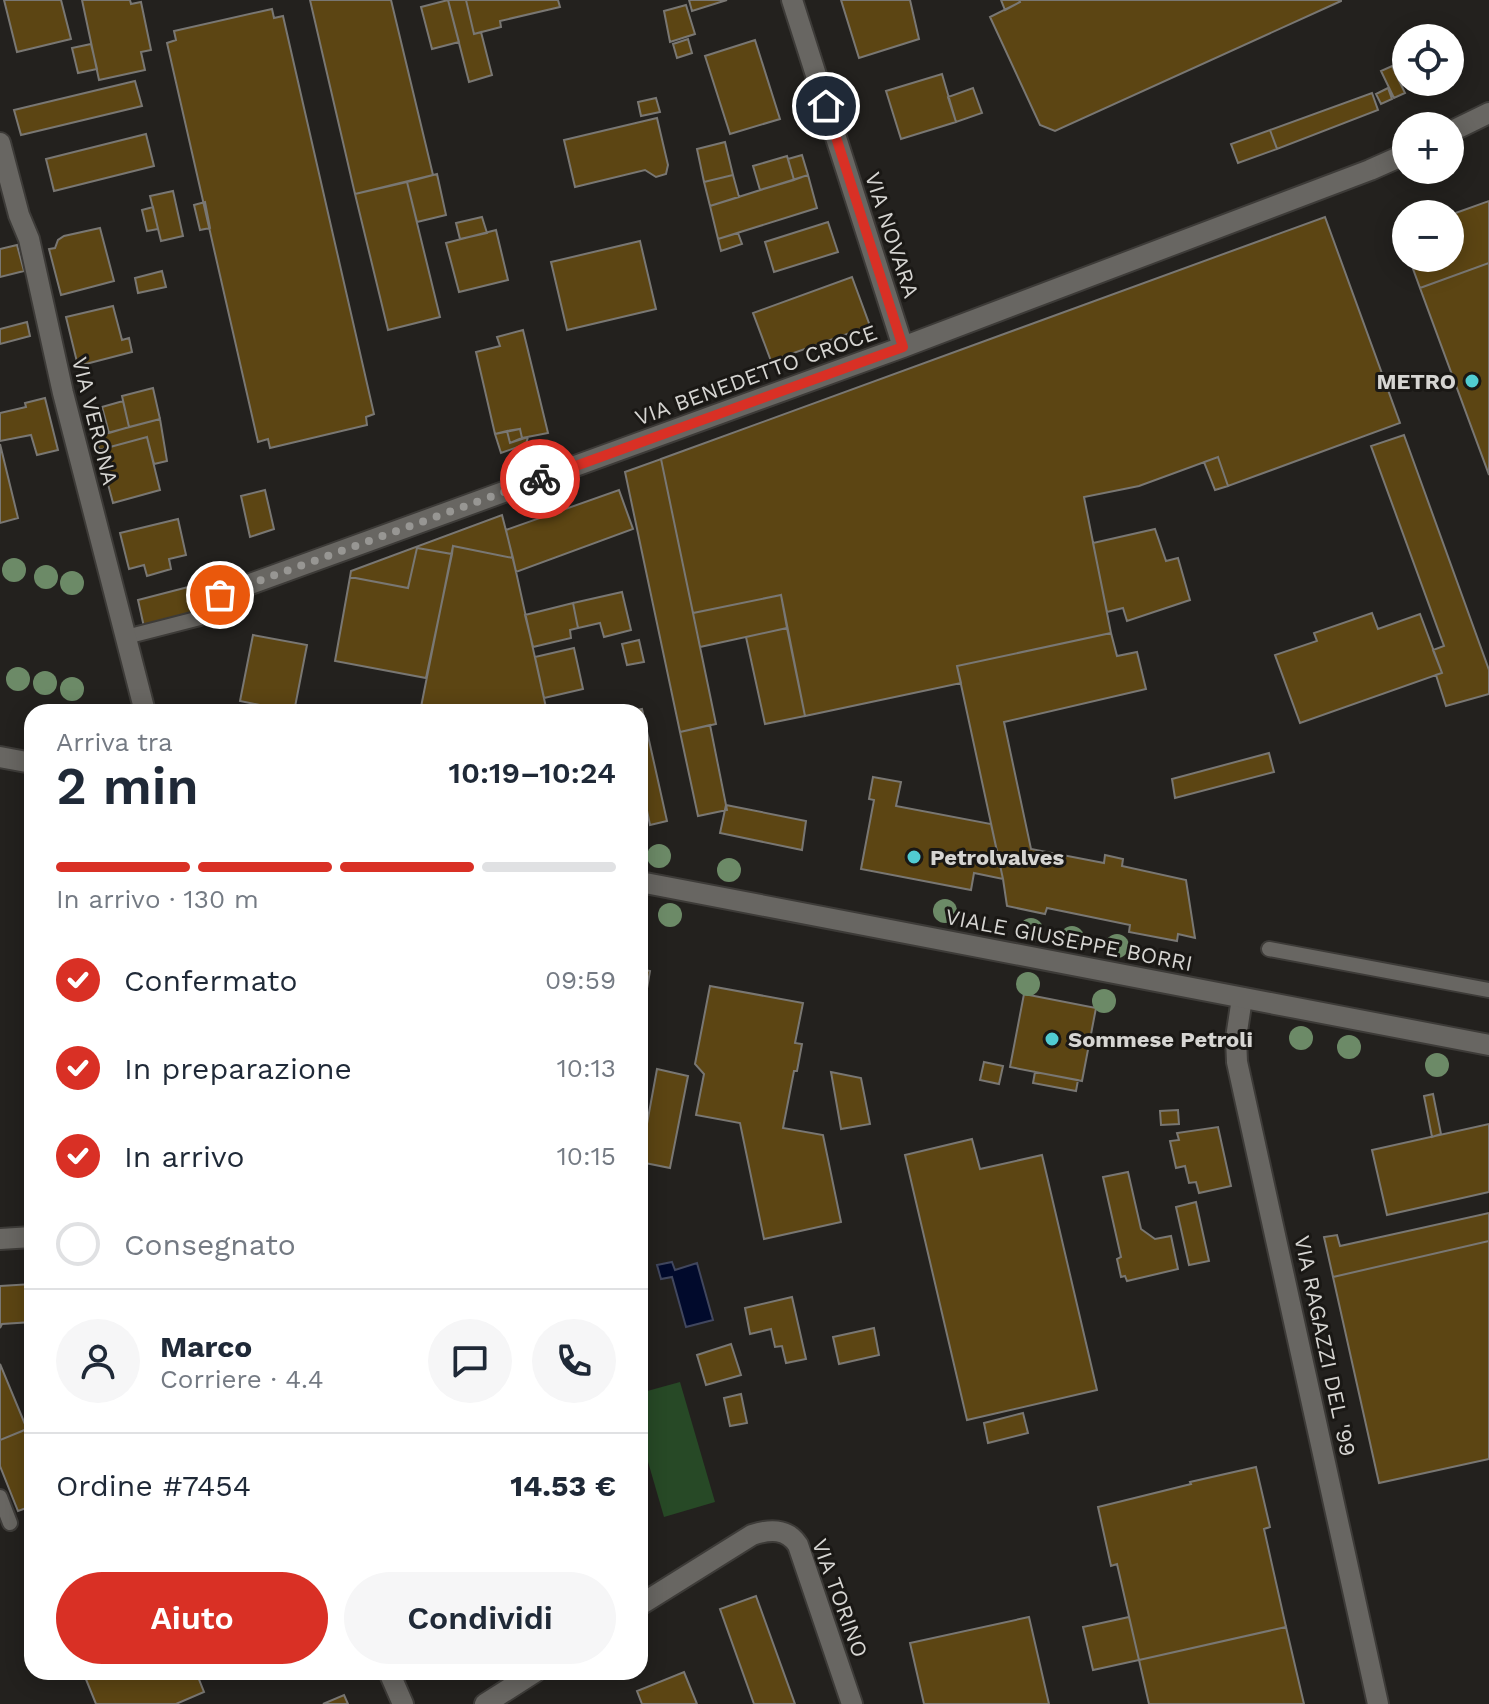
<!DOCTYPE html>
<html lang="it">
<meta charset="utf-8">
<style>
body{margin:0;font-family:"Work Sans",sans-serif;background:#f6f6f7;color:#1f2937;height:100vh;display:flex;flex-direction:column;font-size:30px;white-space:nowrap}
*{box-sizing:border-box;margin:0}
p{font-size:26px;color:#747a83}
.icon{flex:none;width:44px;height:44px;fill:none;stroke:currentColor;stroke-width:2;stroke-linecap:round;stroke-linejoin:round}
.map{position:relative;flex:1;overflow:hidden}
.panel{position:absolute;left:24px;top:704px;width:624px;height:976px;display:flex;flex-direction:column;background:#fff;border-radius:24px;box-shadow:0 4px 20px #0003}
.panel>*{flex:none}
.buttons{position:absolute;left:1392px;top:24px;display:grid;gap:16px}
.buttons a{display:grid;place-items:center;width:72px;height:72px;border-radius:50%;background:#fff;box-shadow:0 4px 20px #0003;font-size:40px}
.pin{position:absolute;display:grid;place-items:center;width:68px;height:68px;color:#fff;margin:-34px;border:4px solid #fff;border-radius:50%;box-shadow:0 2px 8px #0007}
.courier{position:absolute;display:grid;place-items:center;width:80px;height:80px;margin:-40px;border:6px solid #d93025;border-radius:50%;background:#fff;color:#222;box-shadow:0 2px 10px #0007}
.summary em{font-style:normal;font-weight:600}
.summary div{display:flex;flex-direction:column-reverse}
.summary{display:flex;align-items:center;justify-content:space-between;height:136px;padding:0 32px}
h1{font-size:52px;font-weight:600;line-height:60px}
.bar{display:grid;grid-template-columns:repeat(4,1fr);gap:12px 8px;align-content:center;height:96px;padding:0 32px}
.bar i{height:10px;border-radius:6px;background:#e0e1e3}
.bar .active{background:#d93025}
.bar p{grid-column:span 4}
.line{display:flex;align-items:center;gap:20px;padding:0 32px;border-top:2px solid #e0e1e3}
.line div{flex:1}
.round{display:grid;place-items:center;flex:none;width:84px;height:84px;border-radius:42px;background:#f6f6f7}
ol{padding:0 32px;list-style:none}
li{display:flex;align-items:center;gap:24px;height:88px}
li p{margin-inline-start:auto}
li .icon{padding:8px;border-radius:50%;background:#d93025;color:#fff;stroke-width:4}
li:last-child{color:#747a83}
li i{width:44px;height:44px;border:4px solid #e0e1e3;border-radius:50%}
.button{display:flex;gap:16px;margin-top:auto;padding:16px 32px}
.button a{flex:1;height:92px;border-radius:48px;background:#d93025;color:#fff;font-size:32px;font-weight:600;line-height:92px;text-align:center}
.button a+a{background:#f6f6f7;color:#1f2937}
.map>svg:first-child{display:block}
</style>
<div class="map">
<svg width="1489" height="1704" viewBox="0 0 1489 1704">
<rect width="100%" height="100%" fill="#23211e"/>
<path fill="#274926" d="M680 1382 715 1502 664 1517 640 1434V1393Z"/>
<path fill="#010a2c" stroke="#41475e" stroke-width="2" d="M672 1262 675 1270 697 1263 713 1320 686 1327 672 1277 661 1279 657 1265Z"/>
<path fill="#5c4513" stroke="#797773" stroke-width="2" d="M4 0H61L71 39 17 52Z
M82 0H130L131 4 141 2 151 50 141 52 145 70 99 80Z
M310 0H391L433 175 355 194Z
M448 0 459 42 432 49 421 7Z
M448 0H466L474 34 481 32 492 75 469 82Z
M466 0H558L560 7 500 21 501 27 474 34Z
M689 0H727L692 11Z
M841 0H910L919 39 859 58Z
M1001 0H1019L1020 2 1005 10Z
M1019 0H1341V1L1055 131 1040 125 990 17 1020 2Z
M686 5 695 34 670 42 664 11Z
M272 9 274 18 283 16 374 414 366 417 367 425 270 448 268 439 258 442 167 43 176 40 174 31Z
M688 39 692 53 677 58 673 44Z
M755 40 780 119 730 134 705 56Z
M91 44 97 69 78 73 72 48Z
M1392 66 1405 93 1394 98 1381 71Z
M942 74 956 122 901 139 886 91Z
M135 81 142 106 21 135 14 110Z
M973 88 982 113 956 122 948 97Z
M1388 88 1392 99 1381 104 1376 94Z
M1372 93 1378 110 1277 149 1270 130Z
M656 98 660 112 641 116 638 102Z
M657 118 668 165 666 174 656 177 645 170 575 187 564 140Z
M1270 130 1277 149 1238 163 1231 144Z
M146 134 154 166 54 191 46 159Z
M725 142 733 175 704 182 697 149Z
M802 155 808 175 794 180 788 159Z
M787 156 794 180 760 190 753 166Z
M437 174 446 215 417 222 407 182Z
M733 175 739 197 710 206 704 182Z
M808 175 817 208 718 239 710 206Z
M407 182 440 317 388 330 355 194Z
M173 191 183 236 161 241 150 196Z
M1489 201V263L1420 288 1409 258H1450V215Z
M205 202 210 228 200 230 194 205Z
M153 207 158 229 147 231 142 210Z
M482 217 487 233 460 239 456 223Z
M1325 217 1400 423 1228 486 1218 457 1139 486 1084 497 1111 633 957 666 961 683 805 716 781 595 693 613 661 459Z
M828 222 838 252 774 272 765 242Z
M100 228 114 281 61 295 49 249 55 248 58 240 64 236Z
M496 230 508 280 459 292 446 243Z
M738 233 742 244 721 251 718 239Z
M640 241 656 309 567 330 551 262Z
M17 245 24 271 0 277V249Z
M1489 263V475L1420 288Z
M162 271 166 287 138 293 135 278Z
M852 277 870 326 771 361 753 313Z
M113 306 122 340 129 338 132 352 78 366 66 317Z
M27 322 30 336 0 344V329Z
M523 330 548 433 522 438 520 429 495 434 476 352 500 346 497 337Z
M153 388 160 419 129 427 122 396Z
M45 398 58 450 37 455 31 435 0 441V413L26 407 25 403Z
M123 401 129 427 109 433 102 407Z
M160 419 167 461 154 464 147 437 99 450 96 436Z
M520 429 522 438 510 443 507 431Z
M507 431 510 443 528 437 526 444 501 453 495 434Z
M1404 435 1489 670V694L1446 706 1436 675 1442 673 1433 650 1444 646 1371 446Z
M147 437 160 490 113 503 99 450Z
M0 444 18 518 0 523Z
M1218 457 1228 486 1215 490 1204 462Z
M661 459 716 724 680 732 625 472Z
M265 490 274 529 250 537 241 496Z
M619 490 633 529 516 572 506 530Z
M502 515 513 558 453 546 452 554 417 548 408 588 350 577 351 571Z
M178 519 186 555 169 559 171 569 147 576 144 565 129 569 120 533Z
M1155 529 1166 561 1178 558 1190 600 1127 621 1123 608 1107 612 1093 543Z
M453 546 513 558 547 712H420Z
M417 548 452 554 426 678 335 661 350 577 408 588Z
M192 586 197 613 144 627 138 600Z
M622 592 631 630 604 637 600 623 578 628 573 603Z
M781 595 787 628 700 647 693 613Z
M573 603 578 628 570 630 571 638 533 647 525 615Z
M1372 613 1378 629 1420 614 1442 673 1300 723 1275 655 1317 641 1314 633Z
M787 628 805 716 765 724 746 637Z
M1111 633 1117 656 1137 652 1146 689 1004 722 1031 849 1104 863 1105 855 1123 859 1122 866 1186 880 1195 938 1178 934 1177 941 1129 932 1130 925 1047 908 1045 914 1007 906 1003 879 957 666Z
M253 635 307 645 294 712 240 701Z
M639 640 644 662 627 665 622 644Z
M574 648 583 689 544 698 535 657Z
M642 709 667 821 650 825 640 777V712H626Z
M710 725 727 810 698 816 680 732Z
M1269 753 1274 772 1175 798 1172 779Z
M873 777 901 782 896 806 991 824 1003 879 974 873 971 890 861 869 874 800 869 799Z
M726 805 806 821 802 850 720 833Z
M640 969 650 971 640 1029Z
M710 986 803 1003 795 1043 802 1044 797 1071H794L783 1128 823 1135 841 1222 764 1239 740 1123 696 1115 704 1074 695 1064Z
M1024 994 1096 1008 1082 1081 1010 1067Z
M984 1062 1003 1066 999 1084 980 1080Z
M657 1069 688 1076 670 1168 640 1162Z
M831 1072 861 1078 870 1124 841 1129Z
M1035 1072 1078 1080 1076 1091 1033 1083Z
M1433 1094 1441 1134 1432 1137 1424 1096Z
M1178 1110 1179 1124 1161 1125 1160 1111Z
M1489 1124V1192L1387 1215 1372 1150Z
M1218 1127 1231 1186 1199 1193 1196 1182 1189 1183 1185 1166 1176 1168 1170 1141 1179 1140 1177 1133Z
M972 1139 980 1169 1042 1155 1097 1390 967 1420 905 1155Z
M1128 1172 1141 1229 1155 1239 1171 1236 1178 1269 1127 1281 1125 1276 1121 1277 1117 1259 1121 1257 1103 1177Z
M1196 1202 1209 1261 1189 1265 1176 1207Z
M1489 1213V1241L1333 1277 1324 1237 1337 1235 1340 1246Z
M1489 1241V1459L1379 1483 1333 1277Z
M32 1284V1322L2 1324 0 1328V1286Z
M792 1297 806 1359 786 1363 782 1346 775 1347 771 1329 750 1334 745 1308Z
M874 1328 879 1355 839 1364 833 1337Z
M731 1344 741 1375 706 1385 697 1355Z
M0 1364 27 1429 0 1440Z
M741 1394 747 1423 730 1426 724 1398Z
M1023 1413 1028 1433 988 1443 984 1423Z
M32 1427V1506L18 1511 0 1466V1440Z
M1256 1467 1270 1527 1264 1529 1286 1627 1139 1660 1117 1564 1111 1566 1098 1507 1191 1484 1190 1482Z
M756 1596 795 1704H754L720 1609Z
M1029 1617 1049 1704H924L910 1643Z
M1129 1617 1139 1660 1093 1670 1083 1627Z
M1286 1627 1304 1704H1149L1139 1660Z
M83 1672H196L204 1692 176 1704H96Z
M684 1672 697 1704H642L637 1691Z
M344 1695 348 1704H323Z"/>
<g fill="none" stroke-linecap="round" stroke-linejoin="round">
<defs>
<path id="service" d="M126 637 200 618 220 595
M1269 949 1489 990
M0 1497 10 1523"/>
<path id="minor" d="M792 0 903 347
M1450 132 1489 113
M0 143 19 215 29 239 63 393 145 712
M220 595 903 347 1370 170 1406 154
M1242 998 1236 1038 1237 1062 1378 1704
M0 1239 32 1237
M640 1605 752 1535C770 1529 787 1528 798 1545L852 1704
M389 1672 403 1704
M485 1704 535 1672"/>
<path id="secondary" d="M0 757 32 763
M640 882 1489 1045"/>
</defs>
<use href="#service" stroke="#3d3b38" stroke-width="18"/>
<use href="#minor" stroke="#3d3b38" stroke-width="24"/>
<use href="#secondary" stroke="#3d3b38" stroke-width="24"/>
<use href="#service" stroke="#686662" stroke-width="14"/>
<use href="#minor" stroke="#686662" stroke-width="20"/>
<use href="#secondary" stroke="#686662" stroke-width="20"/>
</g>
<g fill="#6c8a67">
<circle cx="14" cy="570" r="12"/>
<circle cx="46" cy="577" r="12"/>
<circle cx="72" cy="583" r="12"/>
<circle cx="18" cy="679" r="12"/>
<circle cx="45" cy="683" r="12"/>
<circle cx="72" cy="689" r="12"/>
<circle cx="659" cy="856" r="12"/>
<circle cx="729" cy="870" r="12"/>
<circle cx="945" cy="911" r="12"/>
<circle cx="670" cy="915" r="12"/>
<circle cx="1031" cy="930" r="12"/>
<circle cx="1072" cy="938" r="12"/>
<circle cx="1117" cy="946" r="12"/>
<circle cx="1028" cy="984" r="12"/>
<circle cx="1104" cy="1001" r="12"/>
<circle cx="1301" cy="1038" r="12"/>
<circle cx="1349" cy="1047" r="12"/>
<circle cx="1437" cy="1065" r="12"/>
</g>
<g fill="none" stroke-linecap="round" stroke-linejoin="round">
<path stroke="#979693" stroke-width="8" stroke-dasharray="0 14.4" d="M220 595 540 479"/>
<path stroke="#d93025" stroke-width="10" d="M540 479 903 347 826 106"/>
</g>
<g fill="#51ccd2" stroke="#1a1815" stroke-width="3">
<circle cx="1472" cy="381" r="8"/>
<circle cx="914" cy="857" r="8"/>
<circle cx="1052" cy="1039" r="8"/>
</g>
<g text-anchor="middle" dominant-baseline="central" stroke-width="6" stroke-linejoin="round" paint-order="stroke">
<g font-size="22" fill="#d6d5d2" stroke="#1a1815">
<text transform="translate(892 235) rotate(72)">VIA NOVARA</text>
<text transform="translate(756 375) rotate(-20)">VIA BENEDETTO CROCE</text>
<text transform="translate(95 421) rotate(76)">VIA VERONA</text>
<text transform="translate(1069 940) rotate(11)">VIALE GIUSEPPE BORRI</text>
<text transform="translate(1325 1346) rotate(78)">VIA RAGAZZI DEL '99</text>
<text transform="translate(840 1598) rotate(70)">VIA TORINO</text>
</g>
<g font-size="22" font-weight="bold" fill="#d6d5d2" stroke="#1a1815" text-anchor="start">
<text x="1456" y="381" text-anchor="end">METRO</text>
<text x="930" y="857">Petrolvalves</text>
<text x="1068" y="1039">Sommese Petroli</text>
</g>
</g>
</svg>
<div class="buttons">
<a><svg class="icon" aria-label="locate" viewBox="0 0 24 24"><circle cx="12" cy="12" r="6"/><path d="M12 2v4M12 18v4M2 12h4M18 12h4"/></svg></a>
<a>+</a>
<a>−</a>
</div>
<div class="pin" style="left:220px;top:595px;background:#ea580c"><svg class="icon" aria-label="bag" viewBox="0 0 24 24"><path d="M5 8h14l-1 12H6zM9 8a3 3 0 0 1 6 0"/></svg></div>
<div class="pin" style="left:826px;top:106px;background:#1f2937"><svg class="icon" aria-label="home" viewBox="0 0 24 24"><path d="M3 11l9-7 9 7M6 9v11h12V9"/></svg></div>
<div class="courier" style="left:540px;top:479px"><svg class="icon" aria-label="bike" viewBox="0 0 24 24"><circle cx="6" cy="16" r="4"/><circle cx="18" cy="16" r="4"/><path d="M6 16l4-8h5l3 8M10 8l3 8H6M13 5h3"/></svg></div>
<section class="panel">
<div class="summary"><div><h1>2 min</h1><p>Arriva tra</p></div><em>10:19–10:24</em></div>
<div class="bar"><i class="active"></i><i class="active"></i><i class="active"></i><i></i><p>In arrivo · 130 m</p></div>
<ol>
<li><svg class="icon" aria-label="check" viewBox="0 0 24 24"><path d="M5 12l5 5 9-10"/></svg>Confermato<p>09:59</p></li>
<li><svg class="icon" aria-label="check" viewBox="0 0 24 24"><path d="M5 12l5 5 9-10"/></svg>In preparazione<p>10:13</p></li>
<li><svg class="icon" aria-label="check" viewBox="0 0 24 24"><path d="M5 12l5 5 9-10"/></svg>In arrivo<p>10:15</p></li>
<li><i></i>Consegnato</li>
</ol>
<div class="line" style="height:144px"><a class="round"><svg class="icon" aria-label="person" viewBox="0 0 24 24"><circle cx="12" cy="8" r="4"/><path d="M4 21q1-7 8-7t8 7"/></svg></a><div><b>Marco</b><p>Corriere · 4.4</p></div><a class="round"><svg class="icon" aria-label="chat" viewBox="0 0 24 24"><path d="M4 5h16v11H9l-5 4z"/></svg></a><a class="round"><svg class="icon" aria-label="phone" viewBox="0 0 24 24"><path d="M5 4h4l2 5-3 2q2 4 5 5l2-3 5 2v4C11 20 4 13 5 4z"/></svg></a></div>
<div class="line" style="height:104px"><div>Ordine #7454</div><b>14.53 €</b></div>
<div class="button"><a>Aiuto</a><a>Condividi</a></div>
</section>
</div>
